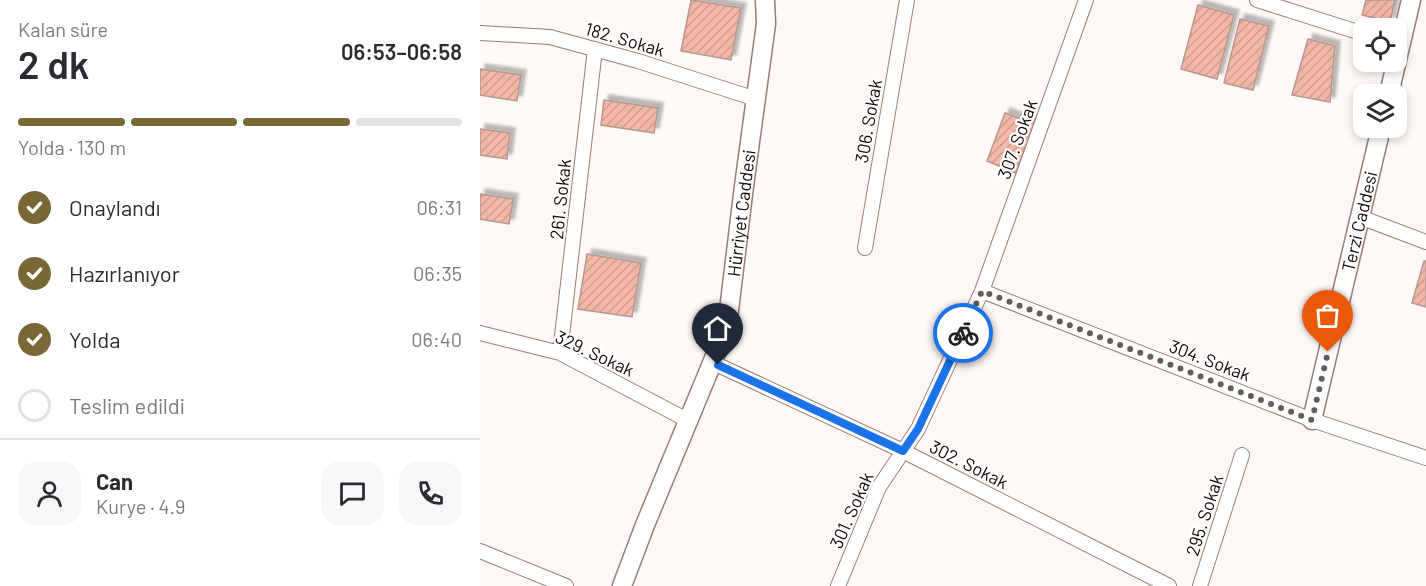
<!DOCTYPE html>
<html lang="tr">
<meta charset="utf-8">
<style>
body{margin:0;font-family:Barlow,sans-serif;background:#f7f7f7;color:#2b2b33;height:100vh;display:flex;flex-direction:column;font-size:22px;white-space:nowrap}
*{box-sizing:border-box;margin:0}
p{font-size:20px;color:#7c7c81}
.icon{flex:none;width:33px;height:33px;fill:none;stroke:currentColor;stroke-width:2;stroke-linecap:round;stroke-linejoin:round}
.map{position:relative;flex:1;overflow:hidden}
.drawer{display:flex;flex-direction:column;background:#fff;width:480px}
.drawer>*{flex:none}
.fabs{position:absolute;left:873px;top:18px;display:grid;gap:12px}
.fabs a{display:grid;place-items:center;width:54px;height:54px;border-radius:12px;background:#fff;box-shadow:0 3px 9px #0003;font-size:30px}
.pin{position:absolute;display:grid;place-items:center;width:51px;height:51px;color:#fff;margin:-62px -26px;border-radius:50% 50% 50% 0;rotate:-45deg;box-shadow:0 0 6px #0007}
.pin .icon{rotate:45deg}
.courier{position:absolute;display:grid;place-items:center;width:60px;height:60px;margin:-30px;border:4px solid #1a73e8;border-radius:50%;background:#fff;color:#222;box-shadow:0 2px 8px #0007}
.summary em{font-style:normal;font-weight:600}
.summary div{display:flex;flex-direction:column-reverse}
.summary{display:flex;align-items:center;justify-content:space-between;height:102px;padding:0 18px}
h1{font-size:39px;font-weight:600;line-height:45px}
.bar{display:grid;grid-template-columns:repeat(4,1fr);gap:9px 6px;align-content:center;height:72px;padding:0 18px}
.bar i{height:8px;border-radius:4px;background:#e1e1e2}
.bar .current{background:#796836}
.bar p{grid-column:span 4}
.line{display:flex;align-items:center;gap:15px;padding:0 18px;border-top:2px solid #e1e1e2}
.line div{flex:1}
.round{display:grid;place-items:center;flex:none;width:63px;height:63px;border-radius:18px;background:#f7f7f7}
ol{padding:0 18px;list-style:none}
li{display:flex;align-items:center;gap:18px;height:66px}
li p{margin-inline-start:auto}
li .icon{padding:6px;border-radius:50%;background:#796836;color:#fff;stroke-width:4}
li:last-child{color:#7c7c81}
li i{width:33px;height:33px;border:3px solid #e1e1e2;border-radius:50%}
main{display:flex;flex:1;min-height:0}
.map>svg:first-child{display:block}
</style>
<main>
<section class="drawer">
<div class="summary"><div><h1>2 dk</h1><p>Kalan süre</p></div><em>06:53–06:58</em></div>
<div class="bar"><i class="current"></i><i class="current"></i><i class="current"></i><i></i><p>Yolda · 130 m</p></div>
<ol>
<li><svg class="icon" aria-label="check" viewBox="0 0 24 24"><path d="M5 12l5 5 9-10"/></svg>Onaylandı<p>06:31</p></li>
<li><svg class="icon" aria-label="check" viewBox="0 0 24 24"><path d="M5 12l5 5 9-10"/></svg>Hazırlanıyor<p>06:35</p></li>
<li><svg class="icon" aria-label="check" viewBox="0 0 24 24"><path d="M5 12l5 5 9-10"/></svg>Yolda<p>06:40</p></li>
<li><i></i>Teslim edildi</li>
</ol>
<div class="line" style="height:108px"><a class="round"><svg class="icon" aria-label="person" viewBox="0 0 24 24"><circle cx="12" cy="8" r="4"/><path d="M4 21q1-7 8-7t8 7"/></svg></a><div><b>Can</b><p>Kurye · 4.9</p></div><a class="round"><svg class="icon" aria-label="chat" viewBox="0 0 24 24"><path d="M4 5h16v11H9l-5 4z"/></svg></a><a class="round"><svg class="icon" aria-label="phone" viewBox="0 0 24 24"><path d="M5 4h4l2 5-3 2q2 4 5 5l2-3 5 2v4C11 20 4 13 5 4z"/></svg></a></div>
</section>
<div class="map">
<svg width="946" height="586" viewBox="0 0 946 586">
<defs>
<pattern id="building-hatch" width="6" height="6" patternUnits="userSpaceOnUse" patternTransform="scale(1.5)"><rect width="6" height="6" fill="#f3b7a7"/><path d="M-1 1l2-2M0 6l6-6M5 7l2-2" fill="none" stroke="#cf9c8e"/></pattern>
<filter id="shadow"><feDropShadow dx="5" dy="-5" stdDeviation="1.5" flood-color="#0004"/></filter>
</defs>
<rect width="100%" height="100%" fill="#fef8f6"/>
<path fill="url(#building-hatch)" stroke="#b4978f" stroke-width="1.5" filter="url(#shadow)" d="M211 0 261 8 251 60 201 51Z
M886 0H915L910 22 882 15Z
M718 5 754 15 737 79 701 69Z
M760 19 789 26 773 90 744 83Z
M828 39 855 46 850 102 812 95Z
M0 69 41 75 37 101 0 95Z
M124 100 178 108 174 133 121 125Z
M525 113 555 124 536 173 507 161Z
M0 129 30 133 27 159 0 155Z
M0 194 33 199 29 224 0 219Z
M107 254 161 263 152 317 98 309Z
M944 261H946V307L932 303Z"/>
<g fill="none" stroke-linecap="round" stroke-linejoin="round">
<defs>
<path id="minor" d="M777 0 884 34
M0 33 70 37 158 61 276 99
M880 217 946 242
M385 248 427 0
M502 291 832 420 946 458
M0 333 80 353 209 421
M80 353 115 49
M238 365 423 451 689 586
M0 551 86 586
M358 586 399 487 438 429 502 291 606 0
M720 586 762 455"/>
<g id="tertiary">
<path d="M909 94 931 0"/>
<path id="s1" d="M832 420 901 128"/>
<path id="s2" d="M142 586 165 525 247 327 264 186 286 24 285 0"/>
</g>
</defs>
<use href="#minor" stroke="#997e74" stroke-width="16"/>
<use href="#tertiary" stroke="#997e74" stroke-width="21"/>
<use href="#minor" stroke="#fff" stroke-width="14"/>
<use href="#tertiary" stroke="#fff" stroke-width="18"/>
</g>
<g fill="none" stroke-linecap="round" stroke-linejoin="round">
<path stroke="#655d5a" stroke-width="6" stroke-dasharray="0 10.8" d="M483 333 502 291 832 420 848 352"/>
<path stroke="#1a73e8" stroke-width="8" d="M238 365 423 451 438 429 483 333"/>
</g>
<g text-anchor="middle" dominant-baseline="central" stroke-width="4.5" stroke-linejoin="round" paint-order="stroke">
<g font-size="18" fill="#120906" stroke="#fff">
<text transform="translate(145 39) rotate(16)">182. Sokak</text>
<text transform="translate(388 121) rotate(-80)">306. Sokak</text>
<text transform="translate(537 139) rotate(-70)">307. Sokak</text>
<text transform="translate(80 199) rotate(-84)">261. Sokak</text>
<text stroke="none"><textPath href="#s2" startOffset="394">Hürriyet Caddesi</textPath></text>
<text stroke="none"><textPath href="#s1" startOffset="204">Terzi Caddesi</textPath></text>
<text transform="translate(115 353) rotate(25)">329. Sokak</text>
<text transform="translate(730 360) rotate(21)">304. Sokak</text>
<text transform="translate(489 464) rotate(27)">302. Sokak</text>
<text transform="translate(371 510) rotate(-66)">301. Sokak</text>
<text transform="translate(724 515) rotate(-72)">295. Sokak</text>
</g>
</g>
</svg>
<div class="fabs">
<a><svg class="icon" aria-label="locate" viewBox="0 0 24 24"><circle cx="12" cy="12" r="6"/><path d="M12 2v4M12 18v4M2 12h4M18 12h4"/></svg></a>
<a><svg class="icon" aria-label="layers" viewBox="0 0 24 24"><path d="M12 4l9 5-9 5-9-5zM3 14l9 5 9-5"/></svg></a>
</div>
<div class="pin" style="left:848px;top:352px;background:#ea580c"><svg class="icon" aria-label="bag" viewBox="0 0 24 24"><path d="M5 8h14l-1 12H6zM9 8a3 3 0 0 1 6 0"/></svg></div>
<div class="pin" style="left:238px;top:365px;background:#1f2937"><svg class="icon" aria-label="home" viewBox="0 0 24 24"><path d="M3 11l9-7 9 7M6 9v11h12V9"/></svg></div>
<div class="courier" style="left:483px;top:333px"><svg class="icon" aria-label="bike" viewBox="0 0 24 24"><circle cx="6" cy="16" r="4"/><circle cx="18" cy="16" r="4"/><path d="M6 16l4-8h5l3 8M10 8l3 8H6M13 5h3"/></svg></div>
</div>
</main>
